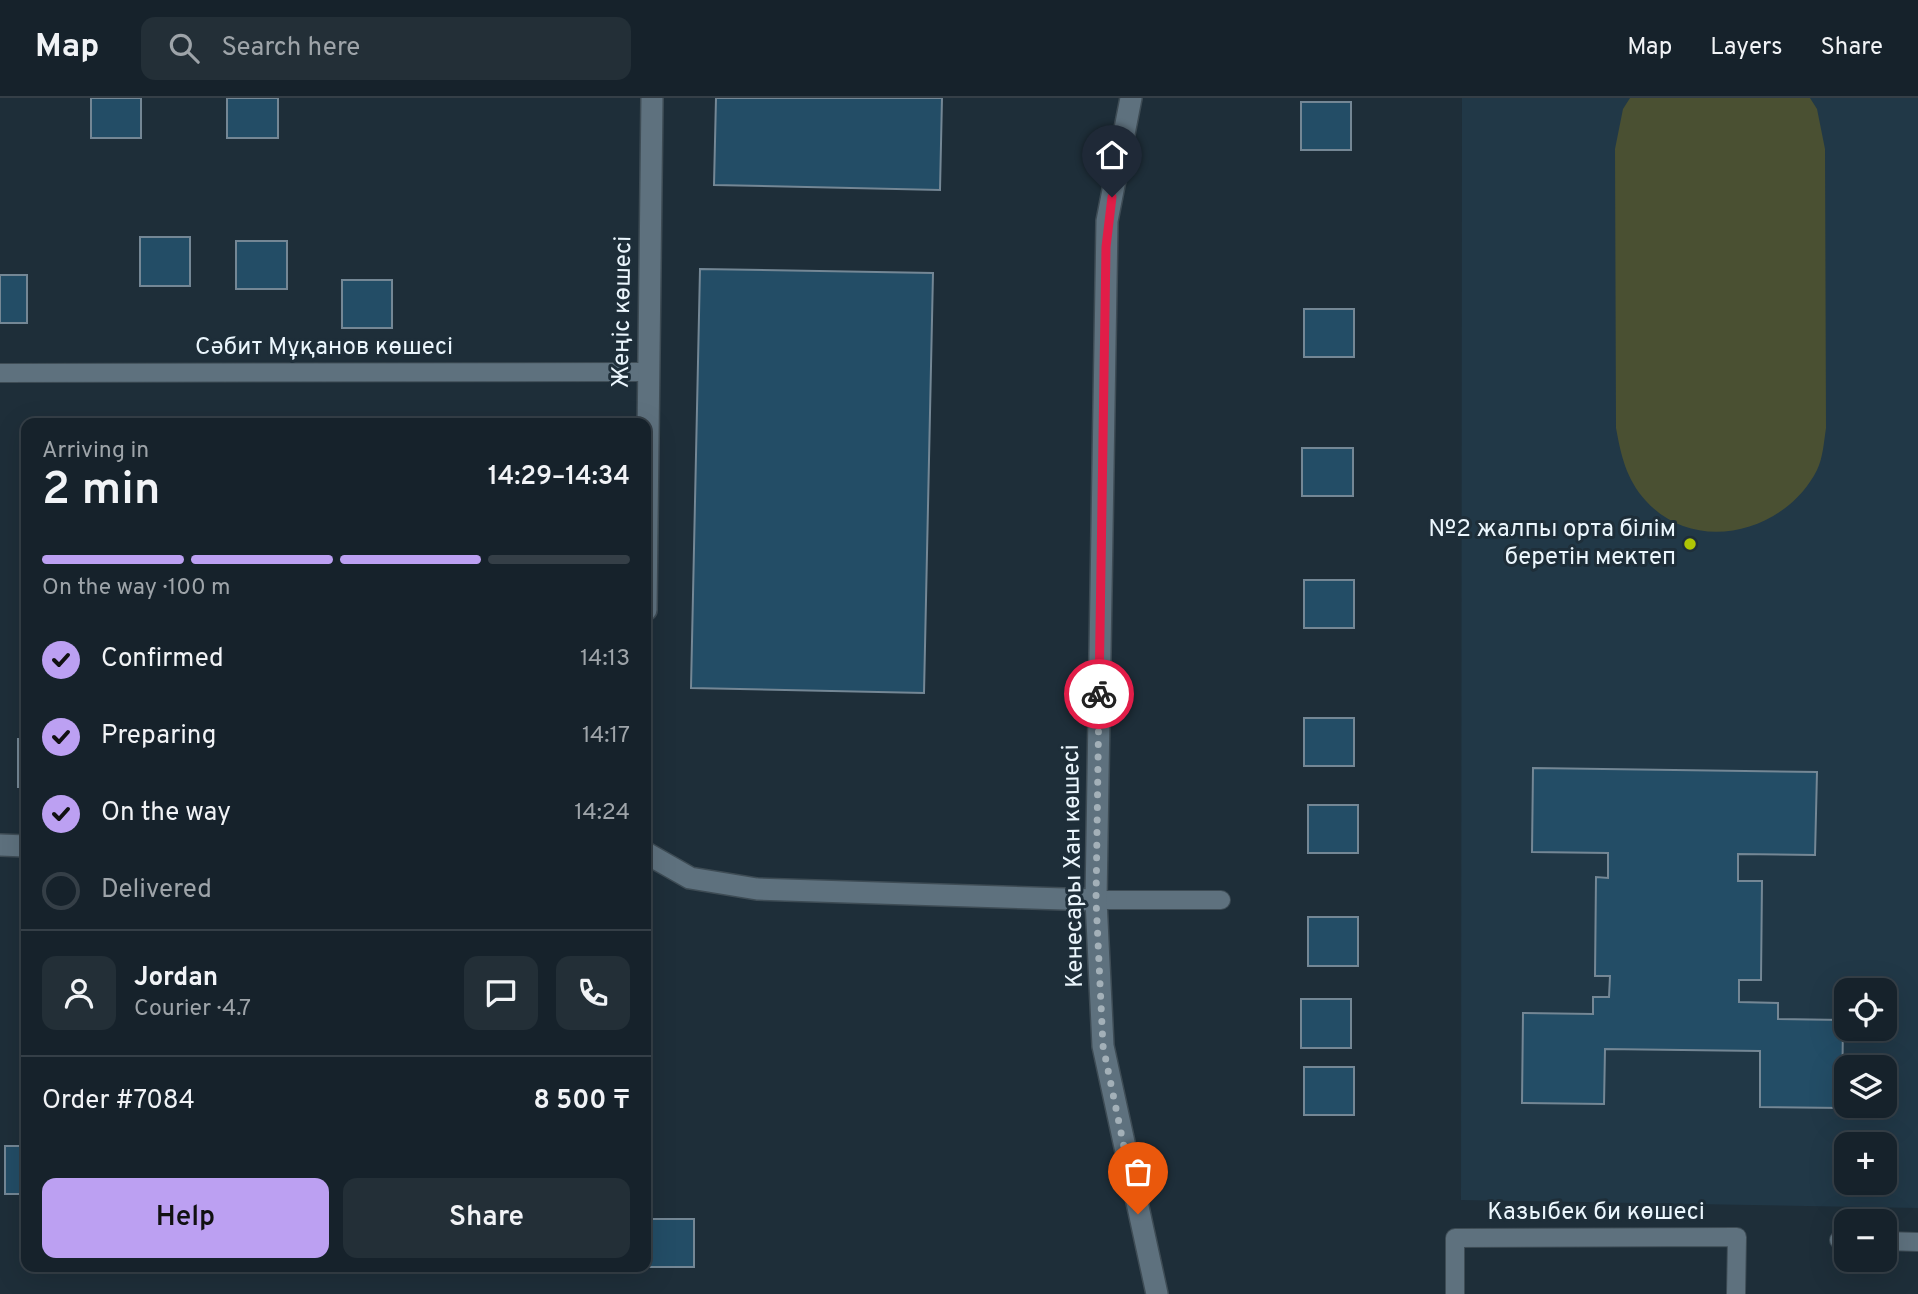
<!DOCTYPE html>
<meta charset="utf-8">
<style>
body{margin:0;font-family:Overpass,sans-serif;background:#232f37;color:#f1f3f6;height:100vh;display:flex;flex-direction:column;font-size:26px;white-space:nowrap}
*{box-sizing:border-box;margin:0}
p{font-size:23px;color:#9ea4a9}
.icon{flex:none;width:38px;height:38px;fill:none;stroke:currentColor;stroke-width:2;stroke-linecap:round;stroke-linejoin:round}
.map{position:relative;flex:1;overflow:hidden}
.side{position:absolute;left:21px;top:320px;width:630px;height:854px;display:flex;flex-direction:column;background:#16222b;border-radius:14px;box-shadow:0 7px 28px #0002,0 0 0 2px #353f47}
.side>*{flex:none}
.tools{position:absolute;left:1834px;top:880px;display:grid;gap:14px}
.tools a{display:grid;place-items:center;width:63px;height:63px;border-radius:14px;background:#16222b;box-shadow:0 7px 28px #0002,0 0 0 2px #353f47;font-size:35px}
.pin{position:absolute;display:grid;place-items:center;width:60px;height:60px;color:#fff;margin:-72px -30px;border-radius:50% 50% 50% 0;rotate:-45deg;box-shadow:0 0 7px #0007}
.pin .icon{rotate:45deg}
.courier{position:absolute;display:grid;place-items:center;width:70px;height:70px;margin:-35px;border:5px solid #e11d48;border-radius:50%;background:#fff;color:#222;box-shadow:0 2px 9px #0007}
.overview em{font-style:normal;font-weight:600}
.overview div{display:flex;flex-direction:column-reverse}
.overview{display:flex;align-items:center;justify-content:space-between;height:119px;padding:0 21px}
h1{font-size:46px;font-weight:600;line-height:52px}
.bar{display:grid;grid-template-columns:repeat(4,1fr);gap:10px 7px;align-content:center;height:84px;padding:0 21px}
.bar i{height:9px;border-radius:5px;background:#353f47}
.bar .on{background:#bca0f2}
.bar p{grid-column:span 4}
.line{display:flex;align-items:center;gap:18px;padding:0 21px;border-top:2px solid #353f47}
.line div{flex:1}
.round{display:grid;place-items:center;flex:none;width:74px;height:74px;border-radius:14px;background:#232f37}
ol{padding:0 21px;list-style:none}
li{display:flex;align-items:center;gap:21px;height:77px}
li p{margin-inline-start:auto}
li .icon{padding:7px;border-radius:50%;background:#bca0f2;color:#111;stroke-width:4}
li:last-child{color:#9ea4a9}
li i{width:38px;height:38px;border:4px solid #353f47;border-radius:50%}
.cta{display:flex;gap:14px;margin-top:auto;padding:14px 21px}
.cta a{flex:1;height:80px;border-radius:14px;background:#bca0f2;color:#111;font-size:28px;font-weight:600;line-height:80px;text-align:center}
.cta a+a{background:#232f37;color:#f1f3f6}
header{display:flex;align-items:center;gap:42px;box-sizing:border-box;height:98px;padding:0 35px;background:#16222b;border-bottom:2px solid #353f47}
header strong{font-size:33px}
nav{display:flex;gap:38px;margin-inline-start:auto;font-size:24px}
.search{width:490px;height:63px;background:#232f37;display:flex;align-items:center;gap:18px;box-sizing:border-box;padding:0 24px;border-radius:14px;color:#9ea4a9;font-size:26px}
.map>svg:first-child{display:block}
</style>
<header>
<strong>Map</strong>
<div class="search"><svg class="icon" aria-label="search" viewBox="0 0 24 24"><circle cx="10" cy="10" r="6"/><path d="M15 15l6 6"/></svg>Search here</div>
<nav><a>Map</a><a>Layers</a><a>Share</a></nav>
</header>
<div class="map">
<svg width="1918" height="1196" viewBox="0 0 1918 1196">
<rect width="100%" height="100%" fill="#1e2e39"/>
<path fill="#213847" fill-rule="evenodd" d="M1462 0H1918V1110L1461 1102ZM1846 892H1885V931H1846ZM1846 970H1885V1008H1846ZM1846 1046H1885V1085H1846Z"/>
<path fill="#4a5032" d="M1630 0H1810L1817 11 1825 51 1826 330C1824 343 1823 360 1817 372 1786 434 1696 458 1646 403 1626 381 1621 357 1616 330L1615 51 1623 11Z"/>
<path fill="#234d66" stroke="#748795" stroke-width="2" d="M91 0H141V40H91Z
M227 0H278V40H227Z
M716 0H942L940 92 714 87Z
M1301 4H1351V52H1301Z
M140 139H190V188H140Z
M236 143H287V191H236Z
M700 171 933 175 924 595 691 590Z
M0 177H27V225H0Z
M342 182H392V230H342Z
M1304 211H1354V259H1304Z
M1302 350H1353V398H1302Z
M1304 482H1354V530H1304Z
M1304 620H1354V668H1304Z
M18 641H26V689H18Z
M1533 670 1817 674 1815 757 1738 756V783H1762L1761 882H1739V904L1778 905V921L1843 922 1842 1010 1760 1009V953L1605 951 1604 1006 1522 1005 1523 915 1593 916V899H1609L1610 878H1595L1596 779 1608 780V755L1532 754Z
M1308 707H1358V755H1308Z
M1308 819H1358V868H1308Z
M1301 901H1351V950H1301Z
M1304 969H1354V1017H1304Z
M5 1048H26V1096H5Z
M646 1121H694V1169H644Z"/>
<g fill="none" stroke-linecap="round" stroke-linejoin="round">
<defs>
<path id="service" d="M0 275 649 274
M1096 802H1221
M1839 1142H1846
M1885 1143 1918 1144
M1455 1196V1140L1737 1139 1736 1196"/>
<path id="minor" d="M1131 0 1107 123 1096 802 1103 948 1157 1196
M646 512 652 0
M0 747 26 748
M646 755 690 780 757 791 1096 802"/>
</defs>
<use href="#service" stroke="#3e4c55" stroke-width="20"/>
<use href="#minor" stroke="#3e4c55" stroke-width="24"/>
<use href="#service" stroke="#5e717e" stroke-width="18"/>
<use href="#minor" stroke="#5e717e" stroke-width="21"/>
</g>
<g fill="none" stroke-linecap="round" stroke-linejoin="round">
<path stroke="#a3b0b8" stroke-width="7" stroke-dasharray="0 12.6" d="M1099 596 1096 802 1103 948 1138 1116"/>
<path stroke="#e11d48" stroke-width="9" d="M1099 596 1106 149 1112 99"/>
</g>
<circle fill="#afc505" stroke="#1e2e39" stroke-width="2.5" cx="1690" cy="446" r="7"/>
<g text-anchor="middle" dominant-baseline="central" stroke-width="6" stroke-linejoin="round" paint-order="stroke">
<g font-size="24" fill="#ebf6fd" stroke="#1e2e39">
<text transform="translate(623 214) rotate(-89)">Жеңіс көшесі</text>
<text x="324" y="250">Сәбит Мұқанов көшесі</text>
<text transform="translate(1074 768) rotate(-91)">Кенесары Хан көшесі</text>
<text x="1596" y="1115">Казыбек би көшесі</text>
</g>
<g font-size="24" fill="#ebf6fd" stroke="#1e2e39" text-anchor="end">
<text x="1676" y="432">№2 жалпы орта білім<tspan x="1676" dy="28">беретін мектеп</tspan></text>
</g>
</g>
</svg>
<div class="tools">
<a><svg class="icon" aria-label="locate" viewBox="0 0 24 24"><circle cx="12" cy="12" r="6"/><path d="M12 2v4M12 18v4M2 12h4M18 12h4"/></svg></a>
<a><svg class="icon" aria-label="layers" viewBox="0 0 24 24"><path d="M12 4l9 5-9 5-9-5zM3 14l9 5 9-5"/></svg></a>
<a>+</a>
<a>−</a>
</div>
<div class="pin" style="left:1138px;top:1116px;background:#ea580c"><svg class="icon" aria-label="bag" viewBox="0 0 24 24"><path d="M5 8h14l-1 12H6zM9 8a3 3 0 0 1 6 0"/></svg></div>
<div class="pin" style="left:1112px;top:99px;background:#1f2937"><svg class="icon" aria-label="home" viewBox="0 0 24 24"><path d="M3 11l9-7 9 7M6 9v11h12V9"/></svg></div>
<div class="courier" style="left:1099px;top:596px"><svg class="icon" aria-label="bike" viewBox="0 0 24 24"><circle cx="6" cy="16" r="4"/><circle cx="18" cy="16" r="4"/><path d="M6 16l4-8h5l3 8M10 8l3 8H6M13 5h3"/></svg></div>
<section class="side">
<div class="overview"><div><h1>2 min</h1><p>Arriving in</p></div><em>14:29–14:34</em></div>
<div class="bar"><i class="on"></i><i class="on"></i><i class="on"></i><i></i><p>On the way · 100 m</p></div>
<ol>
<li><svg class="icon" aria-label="check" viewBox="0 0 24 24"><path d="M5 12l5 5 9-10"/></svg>Confirmed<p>14:13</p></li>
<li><svg class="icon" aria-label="check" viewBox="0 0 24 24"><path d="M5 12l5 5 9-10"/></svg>Preparing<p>14:17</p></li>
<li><svg class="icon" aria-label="check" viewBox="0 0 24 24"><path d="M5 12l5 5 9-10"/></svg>On the way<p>14:24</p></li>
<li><i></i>Delivered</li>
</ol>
<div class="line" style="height:126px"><a class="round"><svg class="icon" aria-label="person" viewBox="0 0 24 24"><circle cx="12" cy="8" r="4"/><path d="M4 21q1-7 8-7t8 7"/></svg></a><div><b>Jordan</b><p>Courier · 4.7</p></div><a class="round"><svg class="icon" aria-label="chat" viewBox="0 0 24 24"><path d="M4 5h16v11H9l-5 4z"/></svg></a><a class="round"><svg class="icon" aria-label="phone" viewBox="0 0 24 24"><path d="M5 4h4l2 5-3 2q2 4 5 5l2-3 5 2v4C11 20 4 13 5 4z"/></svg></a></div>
<div class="line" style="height:91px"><div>Order #7084</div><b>8 500 ₸</b></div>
<div class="cta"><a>Help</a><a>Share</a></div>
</section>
</div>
